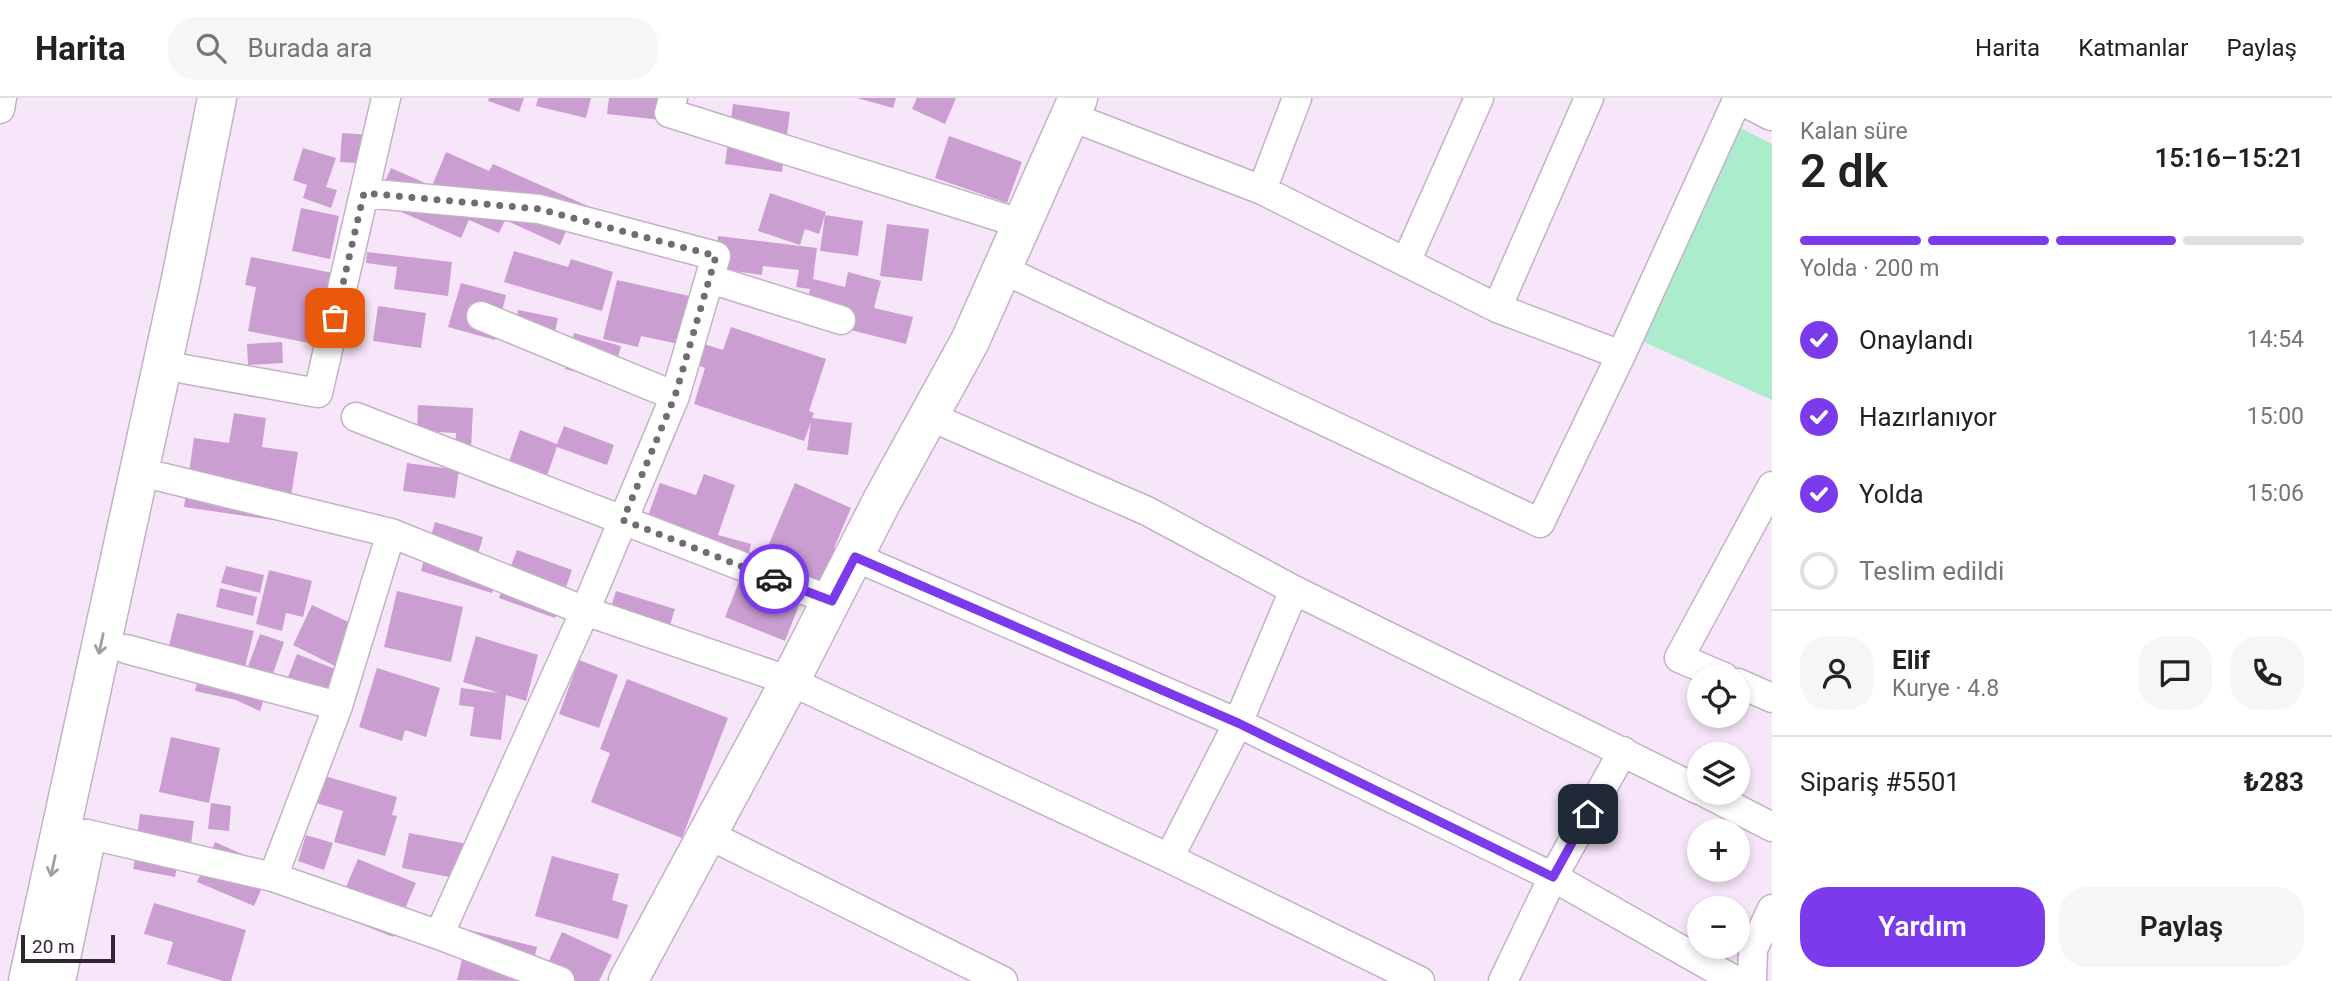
<!DOCTYPE html>
<html lang="tr">
<meta charset="utf-8">
<style>
body{margin:0;font-family:Roboto,sans-serif;background:#f6f6f6;color:#222;height:100vh;display:flex;flex-direction:column;font-size:26px;white-space:nowrap}
*{box-sizing:border-box;margin:0}
p{font-size:23px;color:#767676}
.icon{flex:none;width:38px;height:38px;fill:none;stroke:currentColor;stroke-width:2;stroke-linecap:round;stroke-linejoin:round}
.map{position:relative;flex:1;overflow:hidden}
.side{display:flex;flex-direction:column;background:#fff;width:560px}
.side>*{flex:none}
.fabs{position:absolute;left:1687px;top:567px;display:grid;gap:14px}
.fabs a{display:grid;place-items:center;width:63px;height:63px;border-radius:50%;background:#fff;box-shadow:0 4px 10px #0003;font-size:35px}
.scale{position:absolute;left:21px;bottom:18px;width:94px;box-sizing:border-box;padding-left:7px;border:4px solid #2e272f;border-top:0;font-size:19px;line-height:24px;white-space:nowrap;color:#2e272f;-webkit-text-stroke:5px #fef7ff;paint-order:stroke}
.pin{position:absolute;display:grid;place-items:center;width:60px;height:60px;color:#fff;margin:-30px;border-radius:14px;box-shadow:0 4px 10px #0006}
.courier{position:absolute;display:grid;place-items:center;width:70px;height:70px;margin:-35px;border:5px solid #7c3aed;border-radius:50%;background:#fff;color:#222;box-shadow:0 2px 9px #0007}
.overview em{font-style:normal;font-weight:600}
.overview div{display:flex;flex-direction:column-reverse}
.overview{display:flex;align-items:center;justify-content:space-between;height:119px;padding:0 28px}
h1{font-size:46px;font-weight:600;line-height:52px}
.bar{display:grid;grid-template-columns:repeat(4,1fr);gap:10px 7px;align-content:center;height:84px;padding:0 28px}
.bar i{height:9px;border-radius:5px;background:#e0e0e0}
.bar .on{background:#7c3aed}
.bar p{grid-column:span 4}
.line{display:flex;align-items:center;gap:18px;padding:0 28px;border-top:2px solid #e0e0e0}
.line div{flex:1}
.round{display:grid;place-items:center;flex:none;width:74px;height:74px;border-radius:28px;background:#f6f6f6}
ol{padding:0 28px;list-style:none}
li{display:flex;align-items:center;gap:21px;height:77px}
li p{margin-inline-start:auto}
li .icon{padding:7px;border-radius:50%;background:#7c3aed;color:#fff;stroke-width:4}
li:last-child{color:#767676}
li i{width:38px;height:38px;border:4px solid #e0e0e0;border-radius:50%}
.cta{display:flex;gap:14px;margin-top:auto;padding:14px 28px}
.cta a{flex:1;height:80px;border-radius:28px;background:#7c3aed;color:#fff;font-size:28px;font-weight:600;line-height:80px;text-align:center}
.cta a+a{background:#f6f6f6;color:#222}
header{display:flex;align-items:center;gap:42px;box-sizing:border-box;height:98px;padding:0 35px;background:#fff;border-bottom:2px solid #e0e0e0}
header strong{font-size:33px}
nav{display:flex;gap:38px;margin-inline-start:auto;font-size:24px}
.search{width:490px;height:63px;background:#f6f6f6;display:flex;align-items:center;gap:18px;box-sizing:border-box;padding:0 24px;border-radius:28px;color:#767676;font-size:26px}
main{display:flex;flex:1;min-height:0}
.map>svg:first-child{display:block}
</style>
<header>
<strong>Harita</strong>
<div class="search"><svg class="icon" aria-label="search" viewBox="0 0 24 24"><circle cx="10" cy="10" r="6"/><path d="M15 15l6 6"/></svg>Burada ara</div>
<nav><a>Harita</a><a>Katmanlar</a><a>Paylaş</a></nav>
</header>
<main>
<div class="map">
<svg width="1772" height="883" viewBox="0 0 1772 883">
<rect width="100%" height="100%" fill="#f7e6f9"/>
<path fill="#abeccd" d="M1737 28 1772 46V302L1635 240Z"/>
<path fill="#cb9ed2" d="M489 0H524L519 14 488 3Z
M538 0H591L586 20 536 8Z
M609 0H664L661 22 607 16Z
M857 0H896L893 10Z
M917 0H956L945 26 912 11Z
M733 6 790 14 782 74 725 66Z
M342 35 375 37 373 66 340 64Z
M949 38 1022 64 1007 105 935 80Z
M303 50 336 60 326 89 337 92 331 110 303 100 307 87 293 82Z
M446 54 489 73 493 66 606 116 574 115 560 147 505 122 499 135 469 122 461 140 376 103 391 70 432 88Z
M770 95 826 114 819 136 805 131 800 147 758 133Z
M301 110 339 118 330 161 292 153Z
M825 117 863 123 858 158 820 153Z
M887 126 929 131 922 183 880 178Z
M718 138 817 150 813 181 845 189 848 174 881 183 874 210 913 219 906 246 831 227 807 204 810 191 796 189 799 172 763 168 762 177 697 168 698 153 716 156Z
M514 153 568 169 571 161 613 174 602 213 504 184Z
M367 154 452 164 448 198 394 191 397 169 366 165Z
M251 159 333 175 325 220 319 219 314 246 248 233 256 189 245 187Z
M617 182 694 199 683 247 641 238 638 249 603 241Z
M461 185 506 197 495 242 448 229Z
M378 208 426 215 421 250 373 243Z
M518 212 558 220 553 242 514 236Z
M731 229 826 261 809 313 814 315 812 320 852 325 848 357 807 352 811 324 804 343 694 306 705 270 691 265 698 244 723 252Z
M574 235 621 248 612 283 565 271Z
M282 244 283 265 248 267 247 246Z
M418 307 473 310 471 352 455 351 456 335 417 333Z
M234 315 266 320 262 349 298 354 287 424 184 409 194 340 229 345Z
M564 328 614 347 607 367 557 349 544 386 506 372 520 332 557 346Z
M407 365 459 372 455 400 403 393Z
M704 376 735 387 718 437 751 446 745 469 642 434 660 385 696 397Z
M795 385 851 410 834 450 839 453 820 494 760 467Z
M435 424 483 439 477 460 501 467 492 495 421 473Z
M517 452 572 472 555 520 499 500Z
M226 468 264 477 260 495 221 485Z
M269 472 312 483 303 519 286 515 282 533 256 526Z
M741 479 801 502 785 543 725 519Z
M220 490 257 499 253 518 216 509Z
M397 493 463 509 451 564 384 549Z
M616 493 675 511 663 549 608 518Z
M312 507 355 527 335 568 293 547Z
M177 515 254 533 239 593 260 536 284 544 260 613 236 602 195 593 198 580 163 572Z
M476 538 538 557 526 603 506 597 501 642 470 638 474 609 459 607 461 590 499 595 463 584Z
M297 556 340 573 323 618 279 602Z
M579 562 618 577 599 630 559 616Z
M377 570 440 590 426 639 405 632 402 643 359 629Z
M627 581 728 620 682 740 591 704 610 655 600 651Z
M171 639 220 650 209 705 159 694Z
M321 677 397 699 392 717 397 718 385 758 334 744 343 713 313 704Z
M211 705 231 708 229 733 208 731Z
M140 716 194 723 191 746 137 738Z
M409 735 473 747 466 782 402 770Z
M306 737 333 745 324 772 298 763Z
M139 744 180 752 175 779 133 771Z
M215 744 271 769 254 808 197 784Z
M552 758 619 776 612 802 628 807 618 841 535 818Z
M358 761 416 785 393 839 348 821 356 801 343 796Z
M154 805 246 832 231 883H223L167 866 173 844 144 836Z
M469 832 537 849 529 883 457 882Z
M562 834 612 857 599 883H540Z"/>
<g fill="none" stroke-linecap="round" stroke-linejoin="round">
<defs>
<path id="street" d="M673 0 669 15 1022 126
M0 11 2 0
M1069 18 1262 92 1497 210 1621 257
M1262 92 1297 0
M364 95 539 111 716 158 675 298 585 513 439 837
M1406 164 1479 0
M1002 171 1540 425 1621 257 1738 0
M710 181 841 222
M1497 210 1589 0
M481 218 675 298
M184 271 318 295 386 0
M929 318 1147 413 1294 492 1699 692
M356 319 832 503
M161 379 391 435 585 513 790 583 1169 760 1420 883
M855 459 1238 625 1553 779 1736 883
M126 551 338 608
M1724 579 1679 560 1772 388
M1738 585 1772 600
M1706 695 1772 729
M87 736 273 779 439 837 560 883
M707 736 1003 883
M1169 760 1238 625 1294 492
M273 779 338 608 391 435
M1503 883 1553 779 1623 653
M1752 883 1753 851 1772 811"/>
<path id="secondary" d="M1747 0 1772 13
M28 883 181 181 217 0
M56 883 86 741
M628 883 790 583 882 403 970 243 1078 0"/>
</defs>
<use href="#street" stroke="#c3b2c5" stroke-width="31"/>
<use href="#secondary" stroke="#c3b2c5" stroke-width="41"/>
<use href="#street" stroke="#fff" stroke-width="28"/>
<use href="#secondary" stroke="#fff" stroke-width="38"/>
</g>
<defs><path id="oneway-shaft" d="M-6 0H5M1.5-3L5.5 0L1.5 3" fill="none" stroke-width="1.6" stroke-linecap="round" stroke-linejoin="round" transform="scale(1.75)"/></defs>
<g stroke="#a19ea1">
<use href="#oneway-shaft" transform="translate(101 546) rotate(102)"/>
<use href="#oneway-shaft" transform="translate(53 768) rotate(102)"/>
</g>
<g fill="none" stroke-linecap="round" stroke-linejoin="round">
<path stroke="#746a76" stroke-width="7" stroke-dasharray="0 12.6" d="M335 220 364 95 539 111 716 158 675 298 623 422 774 481"/>
<path stroke="#7c3aed" stroke-width="9" d="M774 481 832 503 855 459 1238 625 1553 779 1588 716"/>
</g>
</svg>
<div class="fabs">
<a><svg class="icon" aria-label="locate" viewBox="0 0 24 24"><circle cx="12" cy="12" r="6"/><path d="M12 2v4M12 18v4M2 12h4M18 12h4"/></svg></a>
<a><svg class="icon" aria-label="layers" viewBox="0 0 24 24"><path d="M12 4l9 5-9 5-9-5zM3 14l9 5 9-5"/></svg></a>
<a>+</a>
<a>−</a>
</div>
<div class="scale">20 m</div>
<div class="pin" style="left:335px;top:220px;background:#ea580c"><svg class="icon" aria-label="bag" viewBox="0 0 24 24"><path d="M5 8h14l-1 12H6zM9 8a3 3 0 0 1 6 0"/></svg></div>
<div class="pin" style="left:1588px;top:716px;background:#1f2937"><svg class="icon" aria-label="home" viewBox="0 0 24 24"><path d="M3 11l9-7 9 7M6 9v11h12V9"/></svg></div>
<div class="courier" style="left:774px;top:481px"><svg class="icon" aria-label="car" viewBox="0 0 24 24"><path d="M5 17H2v-5l4-1 3-4h7l3 4 3 1v5h-3M9 17h6M6 11h13"/><circle cx="7" cy="17" r="2"/><circle cx="17" cy="17" r="2"/></svg></div>
</div>
<section class="side">
<div class="overview"><div><h1>2 dk</h1><p>Kalan süre</p></div><em>15:16–15:21</em></div>
<div class="bar"><i class="on"></i><i class="on"></i><i class="on"></i><i></i><p>Yolda · 200 m</p></div>
<ol>
<li><svg class="icon" aria-label="check" viewBox="0 0 24 24"><path d="M5 12l5 5 9-10"/></svg>Onaylandı<p>14:54</p></li>
<li><svg class="icon" aria-label="check" viewBox="0 0 24 24"><path d="M5 12l5 5 9-10"/></svg>Hazırlanıyor<p>15:00</p></li>
<li><svg class="icon" aria-label="check" viewBox="0 0 24 24"><path d="M5 12l5 5 9-10"/></svg>Yolda<p>15:06</p></li>
<li><i></i>Teslim edildi</li>
</ol>
<div class="line" style="height:126px"><a class="round"><svg class="icon" aria-label="person" viewBox="0 0 24 24"><circle cx="12" cy="8" r="4"/><path d="M4 21q1-7 8-7t8 7"/></svg></a><div><b>Elif</b><p>Kurye · 4.8</p></div><a class="round"><svg class="icon" aria-label="chat" viewBox="0 0 24 24"><path d="M4 5h16v11H9l-5 4z"/></svg></a><a class="round"><svg class="icon" aria-label="phone" viewBox="0 0 24 24"><path d="M5 4h4l2 5-3 2q2 4 5 5l2-3 5 2v4C11 20 4 13 5 4z"/></svg></a></div>
<div class="line" style="height:91px"><div>Sipariş #5501</div><b>₺283</b></div>
<div class="cta"><a>Yardım</a><a>Paylaş</a></div>
</section>
</main>
